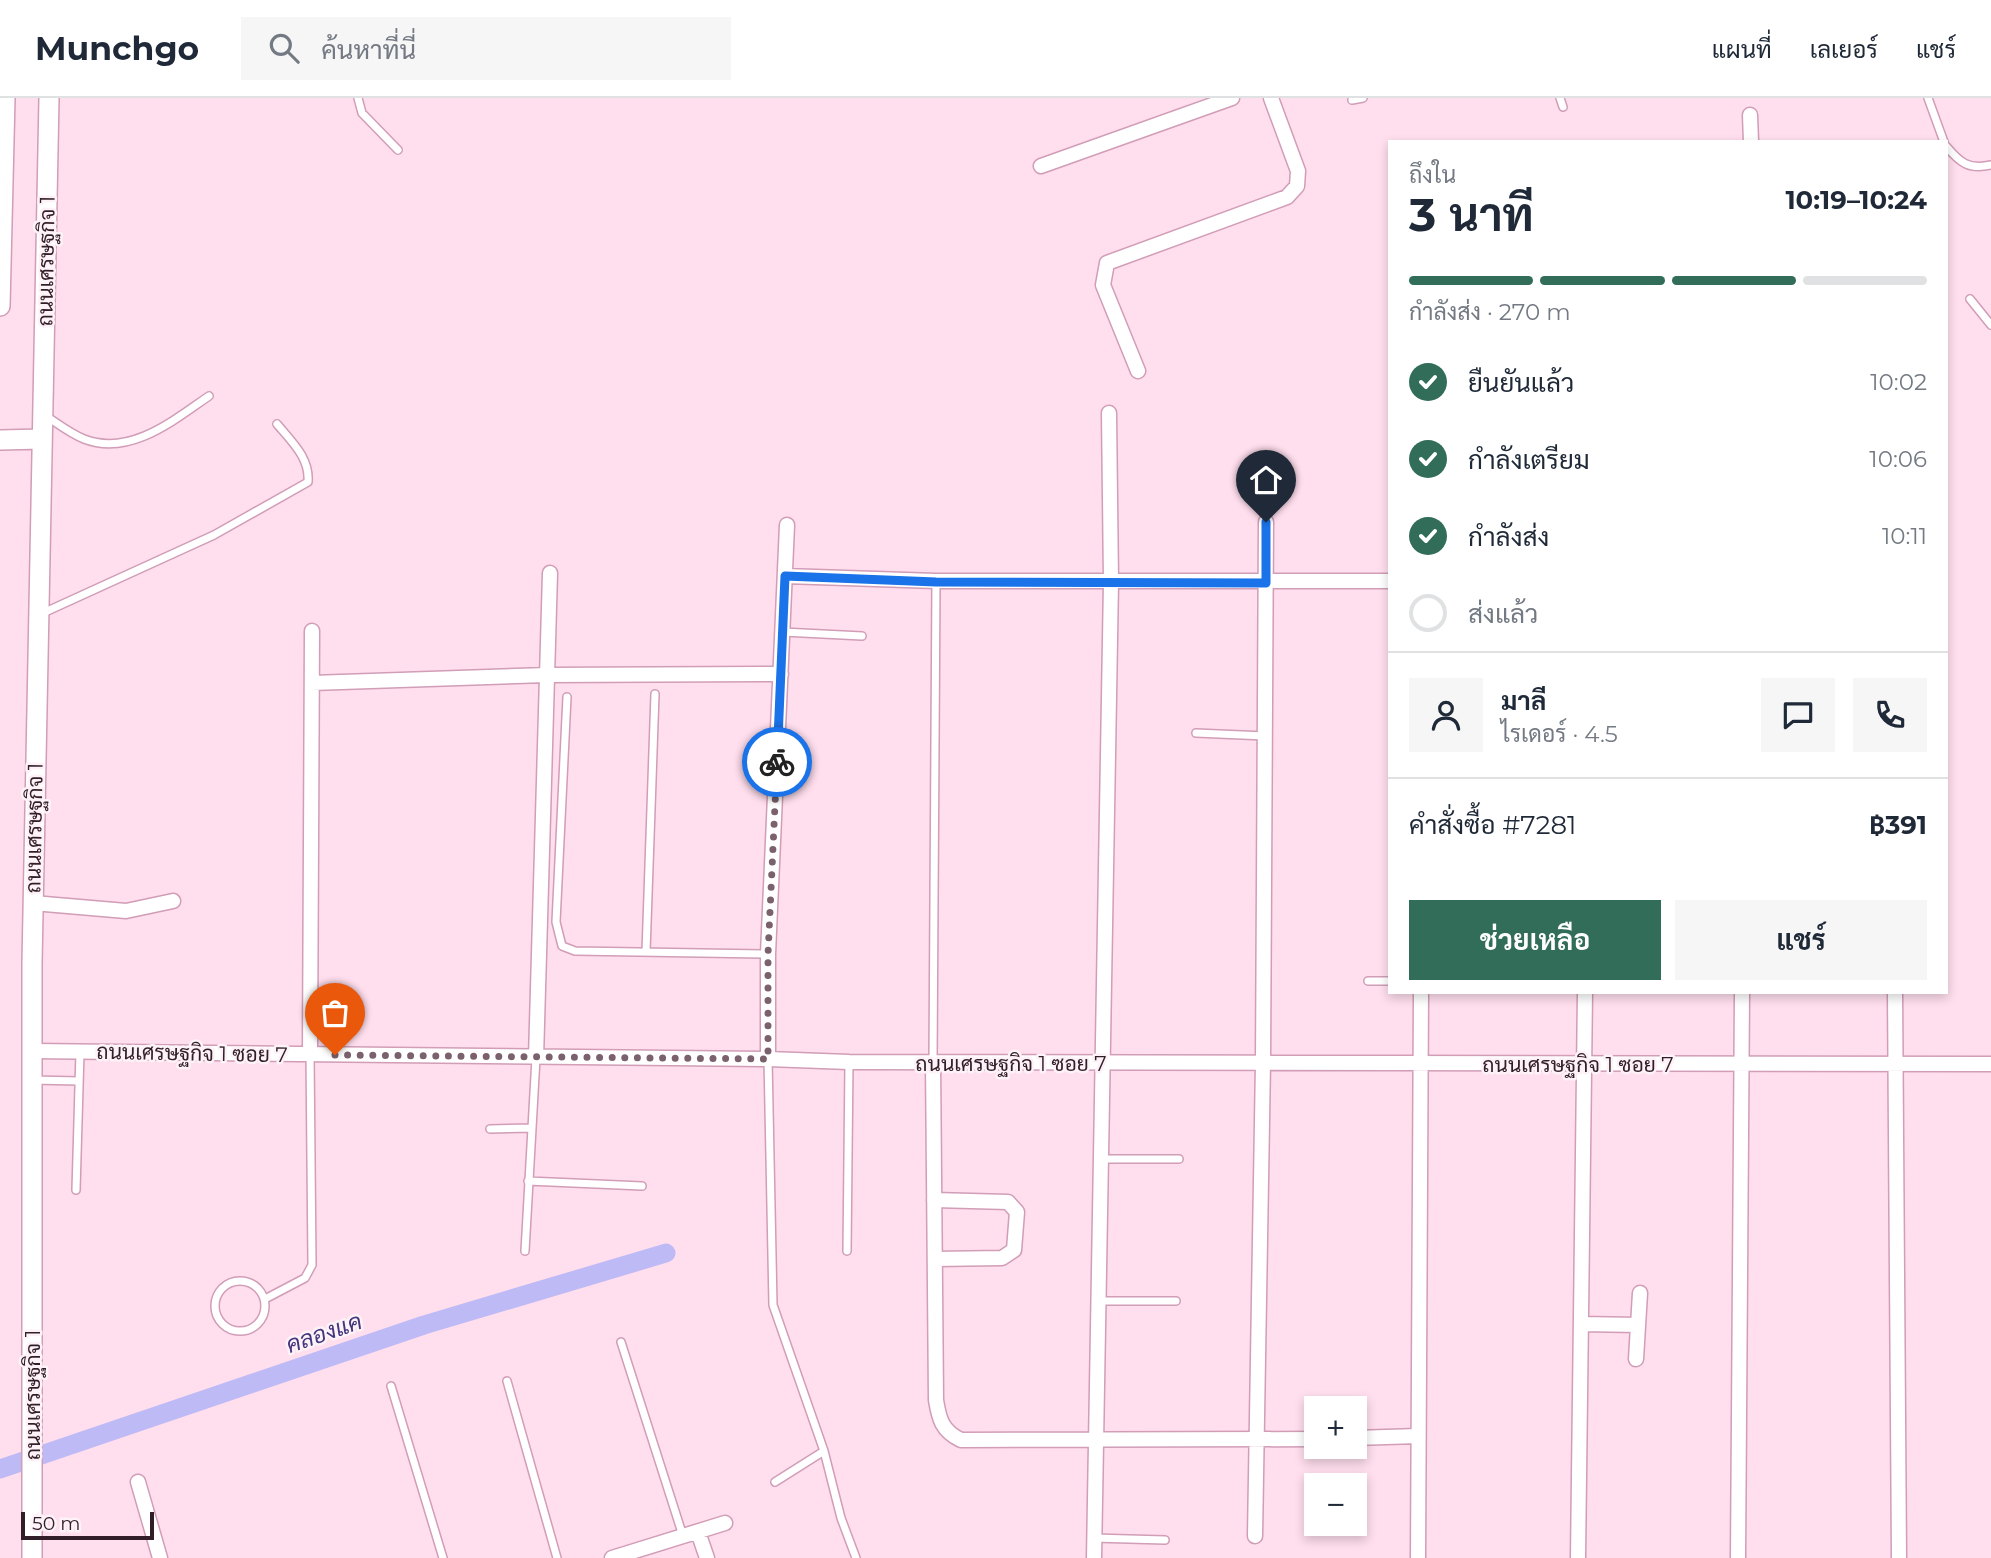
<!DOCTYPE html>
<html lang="th">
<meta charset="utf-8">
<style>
body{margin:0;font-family:Montserrat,Sarabun,sans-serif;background:#f6f6f7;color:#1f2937;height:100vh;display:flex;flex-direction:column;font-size:26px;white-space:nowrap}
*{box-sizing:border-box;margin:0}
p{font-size:23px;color:#747a83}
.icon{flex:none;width:38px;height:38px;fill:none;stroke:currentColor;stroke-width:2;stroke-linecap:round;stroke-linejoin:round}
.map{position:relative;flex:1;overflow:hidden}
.drawer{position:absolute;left:1388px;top:42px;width:560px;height:854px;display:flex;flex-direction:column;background:#fff;border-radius:0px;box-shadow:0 4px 10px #0003}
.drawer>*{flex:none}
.controls{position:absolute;left:1304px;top:1298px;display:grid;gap:14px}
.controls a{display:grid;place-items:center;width:63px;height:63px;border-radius:0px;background:#fff;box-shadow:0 4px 10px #0003;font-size:35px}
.scale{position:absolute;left:21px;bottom:18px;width:133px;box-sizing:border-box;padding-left:7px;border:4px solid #321e28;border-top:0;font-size:19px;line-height:24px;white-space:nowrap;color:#321e28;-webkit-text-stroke:5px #fdf2f7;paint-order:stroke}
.pin{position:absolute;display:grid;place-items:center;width:60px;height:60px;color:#fff;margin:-72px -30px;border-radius:50% 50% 50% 0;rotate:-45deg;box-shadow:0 0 7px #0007}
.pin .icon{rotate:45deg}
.courier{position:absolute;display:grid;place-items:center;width:70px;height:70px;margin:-35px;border:5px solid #1a73e8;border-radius:50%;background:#fff;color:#222;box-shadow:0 2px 9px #0007}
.overview em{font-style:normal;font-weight:700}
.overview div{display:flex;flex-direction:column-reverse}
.overview{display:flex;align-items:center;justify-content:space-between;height:119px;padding:0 21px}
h1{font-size:46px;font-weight:700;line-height:52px}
.bar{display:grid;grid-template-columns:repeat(4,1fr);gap:10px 7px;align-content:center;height:84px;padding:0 21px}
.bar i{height:9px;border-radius:5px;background:#e0e1e3}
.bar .selected{background:#316d58}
.bar p{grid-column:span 4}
.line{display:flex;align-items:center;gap:18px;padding:0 21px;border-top:2px solid #e0e1e3}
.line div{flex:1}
.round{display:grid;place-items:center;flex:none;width:74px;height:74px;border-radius:0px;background:#f6f6f7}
ol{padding:0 21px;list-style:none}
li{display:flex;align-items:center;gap:21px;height:77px}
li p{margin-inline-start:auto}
li .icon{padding:7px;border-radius:50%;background:#316d58;color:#fff;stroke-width:4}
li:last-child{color:#747a83}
li i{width:38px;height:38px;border:4px solid #e0e1e3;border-radius:50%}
.primary-button{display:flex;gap:14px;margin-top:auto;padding:14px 21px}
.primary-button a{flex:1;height:80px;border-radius:0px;background:#316d58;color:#fff;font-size:28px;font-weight:700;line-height:80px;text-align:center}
.primary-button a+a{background:#f6f6f7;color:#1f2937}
header{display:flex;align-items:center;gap:42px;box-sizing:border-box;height:98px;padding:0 35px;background:#fff;border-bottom:2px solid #e0e1e3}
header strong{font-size:33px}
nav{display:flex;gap:38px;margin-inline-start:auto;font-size:24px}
.search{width:490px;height:63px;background:#f6f6f7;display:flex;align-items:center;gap:18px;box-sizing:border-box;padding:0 24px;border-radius:0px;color:#747a83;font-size:26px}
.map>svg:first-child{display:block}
</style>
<header>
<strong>Munchgo</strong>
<div class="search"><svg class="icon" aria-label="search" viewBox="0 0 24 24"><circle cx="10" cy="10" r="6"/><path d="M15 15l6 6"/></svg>ค้นหาที่นี่</div>
<nav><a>แผนที่</a><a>เลเยอร์</a><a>แชร์</a></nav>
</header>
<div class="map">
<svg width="1991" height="1460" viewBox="0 0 1991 1460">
<rect width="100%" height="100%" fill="#ffdeed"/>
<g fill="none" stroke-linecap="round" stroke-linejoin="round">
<path stroke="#bebaf6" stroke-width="19" d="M0 1371 424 1227 666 1155"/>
<defs>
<path id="service" d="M358 0 362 15 398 52
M1560 0 1563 9
M1928 0 1944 44
M1352 2 1363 0
M1946 48C1960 65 1969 72 1991 67
M1970 201 1991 227
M46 318C58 326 71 336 84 341 130 359 174 322 209 298
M43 515 214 437 308 384C310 360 292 344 277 326
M783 534 862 538
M567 599 556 824 562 848 575 853 768 856
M1196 635 1265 638
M646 854 655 596
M1368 883H1390
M768 961 773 1207 824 1353 841 1420 856 1460
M933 964 936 483
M32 982 79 983
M490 1031 531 1030
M1099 1061H1179
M528 1083 642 1088
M76 1092 80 954
M525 1153 536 960
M847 1153 849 964
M215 1208a25 25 0 1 1 50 0a25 25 0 1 1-50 0Z
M265 1201 305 1180 312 1167 310 956
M1097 1203H1176
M621 1244 683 1438
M507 1283 557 1460
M391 1288 443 1460
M775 1384 824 1353
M1093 1440 1165 1442"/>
<path id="minor" d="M1750 17 1751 44
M1041 68 1232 0
M1138 273 1103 187 1107 165 1287 99 1297 88 1298 73 1271 0
M785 478 936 483H1390
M312 585 547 577 781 576
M33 805 126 813 173 803
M1895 894 1899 1460
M32 953 768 961 849 964 1991 966
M310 956 312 533
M536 960 550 475
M768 961V856L787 427
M933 965 936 1302C939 1321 942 1333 961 1342L1316 1341
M934 1102 1008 1104 1017 1114 1014 1152 1002 1160 935 1161
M1582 1226 1638 1227
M1636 1261 1640 1195
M1354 1340 1418 1338
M138 1384 160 1460
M698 1434 707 1460
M1255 1438 1263 964 1266 424
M612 1460 725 1425
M1094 1460 1111 484 1109 315
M1418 1460 1421 894
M1578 1460 1585 894
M1738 1460 1742 894"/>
<path id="secondary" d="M0 208 5 0
M0 342 42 341
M32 1460V865L49 0"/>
</defs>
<use href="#service" stroke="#d19db7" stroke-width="10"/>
<use href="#minor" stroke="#d19db7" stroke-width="17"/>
<use href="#secondary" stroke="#d19db7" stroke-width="22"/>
<use href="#service" stroke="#fff" stroke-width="7"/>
<use href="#minor" stroke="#fff" stroke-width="14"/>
<use href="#secondary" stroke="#fff" stroke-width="19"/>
</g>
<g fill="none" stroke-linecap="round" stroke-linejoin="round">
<path stroke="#7a616d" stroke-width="7" stroke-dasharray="0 12.6" d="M335 957 768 961V856L777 664"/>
<path stroke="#1a73e8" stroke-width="9" d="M777 664 785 478 936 484 1266 485V424"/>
</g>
<g text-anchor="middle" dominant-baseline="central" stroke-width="5" stroke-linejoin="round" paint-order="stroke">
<g font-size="21" fill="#321e28" stroke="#fdf2f7">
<text transform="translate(46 163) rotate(-89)">ถนนเศรษฐกิจ 1</text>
<text transform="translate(34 730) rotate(-89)">ถนนเศรษฐกิจ 1</text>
<text transform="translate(192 955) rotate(1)">ถนนเศรษฐกิจ 1 ซอย 7</text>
<text x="1011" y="965">ถนนเศรษฐกิจ 1 ซอย 7</text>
<text x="1578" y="966">ถนนเศรษฐกิจ 1 ซอย 7</text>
<text transform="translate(32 1297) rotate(-90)">ถนนเศรษฐกิจ 1</text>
</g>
<g font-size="23" font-style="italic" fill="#42367d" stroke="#fdf2f7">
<text transform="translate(324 1235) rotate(-19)">คลองแค</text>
</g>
</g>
</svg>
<div class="controls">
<a>+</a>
<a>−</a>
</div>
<div class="scale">50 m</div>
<div class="pin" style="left:335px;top:957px;background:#ea580c"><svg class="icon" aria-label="bag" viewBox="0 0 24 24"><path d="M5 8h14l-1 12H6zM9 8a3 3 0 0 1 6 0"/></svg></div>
<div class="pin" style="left:1266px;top:424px;background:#1f2937"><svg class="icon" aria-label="home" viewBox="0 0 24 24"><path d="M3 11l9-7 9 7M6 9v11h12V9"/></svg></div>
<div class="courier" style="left:777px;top:664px"><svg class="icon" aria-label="bike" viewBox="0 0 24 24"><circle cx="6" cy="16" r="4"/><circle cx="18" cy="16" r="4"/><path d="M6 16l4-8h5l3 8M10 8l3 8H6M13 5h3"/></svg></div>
<section class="drawer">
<div class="overview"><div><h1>3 นาที</h1><p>ถึงใน</p></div><em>10:19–10:24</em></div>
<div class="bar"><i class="selected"></i><i class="selected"></i><i class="selected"></i><i></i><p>กำลังส่ง · 270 m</p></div>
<ol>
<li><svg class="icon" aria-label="check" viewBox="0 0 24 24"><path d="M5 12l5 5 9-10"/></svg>ยืนยันแล้ว<p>10:02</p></li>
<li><svg class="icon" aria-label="check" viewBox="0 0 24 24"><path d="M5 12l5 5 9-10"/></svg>กำลังเตรียม<p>10:06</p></li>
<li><svg class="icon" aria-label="check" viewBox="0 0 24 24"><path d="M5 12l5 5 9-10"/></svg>กำลังส่ง<p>10:11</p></li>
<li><i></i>ส่งแล้ว</li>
</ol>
<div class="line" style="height:126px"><a class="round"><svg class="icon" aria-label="person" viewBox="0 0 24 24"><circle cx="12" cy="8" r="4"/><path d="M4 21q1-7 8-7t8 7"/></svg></a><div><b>มาลี</b><p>ไรเดอร์ · 4.5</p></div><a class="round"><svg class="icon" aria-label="chat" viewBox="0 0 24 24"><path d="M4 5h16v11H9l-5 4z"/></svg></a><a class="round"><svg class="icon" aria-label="phone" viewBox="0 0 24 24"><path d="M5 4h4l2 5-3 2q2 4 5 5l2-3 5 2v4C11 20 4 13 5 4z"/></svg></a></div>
<div class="line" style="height:91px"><div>คำสั่งซื้อ #7281</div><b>฿391</b></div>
<div class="primary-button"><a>ช่วยเหลือ</a><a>แชร์</a></div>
</section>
</div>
